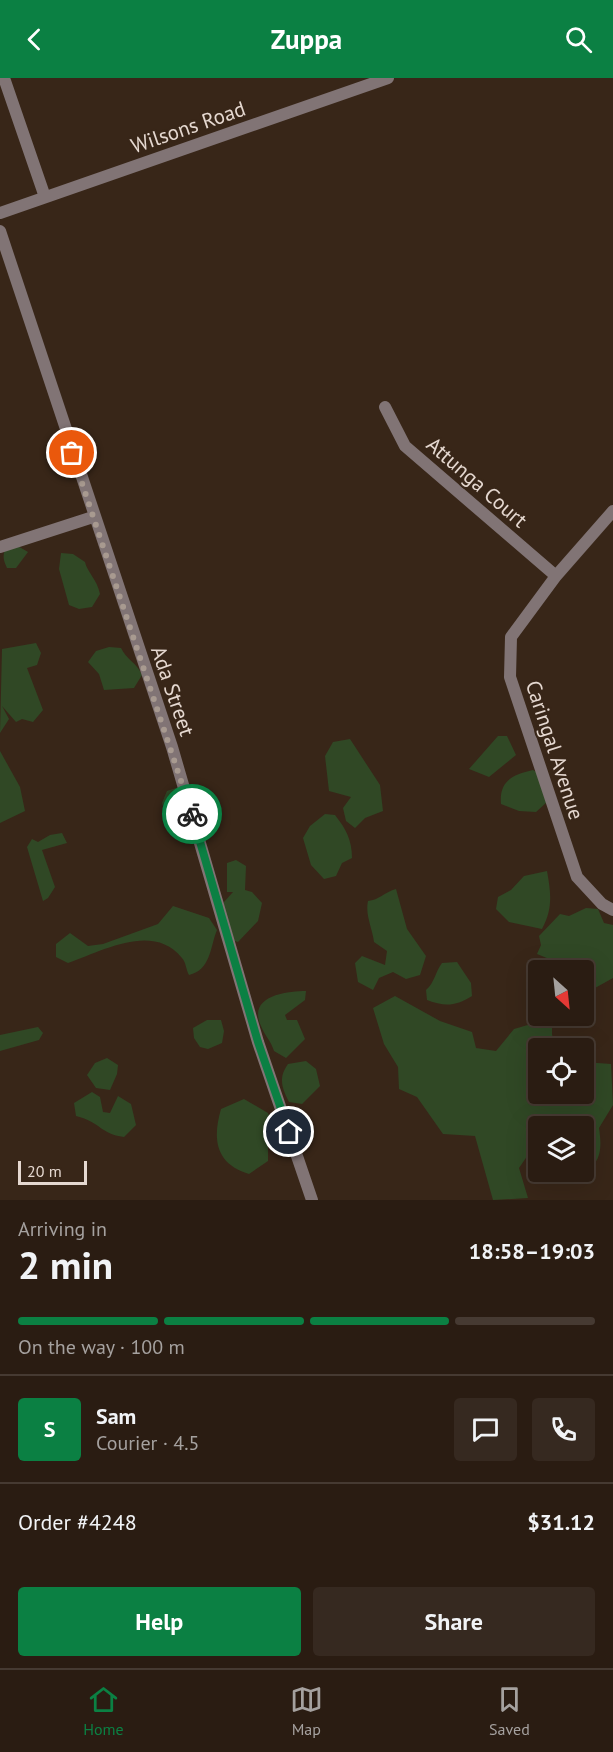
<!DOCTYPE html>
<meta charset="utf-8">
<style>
body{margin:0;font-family:"PT Sans",sans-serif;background:#362920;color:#f1f3f6;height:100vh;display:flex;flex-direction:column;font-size:22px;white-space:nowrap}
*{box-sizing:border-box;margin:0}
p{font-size:20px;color:#a5a19f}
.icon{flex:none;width:33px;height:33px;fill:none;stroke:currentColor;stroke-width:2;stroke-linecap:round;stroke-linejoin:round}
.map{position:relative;height:1122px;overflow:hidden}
.drawer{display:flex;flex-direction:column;background:#2a1c12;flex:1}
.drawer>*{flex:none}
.needle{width:39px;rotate:153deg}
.tools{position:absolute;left:528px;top:882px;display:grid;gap:12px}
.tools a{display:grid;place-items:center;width:66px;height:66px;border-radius:6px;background:#2a1c12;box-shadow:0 6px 24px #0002,0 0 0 2px #463a32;font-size:30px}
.scale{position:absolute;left:18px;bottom:15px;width:69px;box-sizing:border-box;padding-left:6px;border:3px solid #e5d8d0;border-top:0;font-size:16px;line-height:21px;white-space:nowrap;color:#e5d8d0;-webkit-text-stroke:4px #382618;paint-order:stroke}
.pin{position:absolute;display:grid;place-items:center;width:51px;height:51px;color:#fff;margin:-26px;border:3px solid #fff;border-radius:50%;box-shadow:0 2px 6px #0007}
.courier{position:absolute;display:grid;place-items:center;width:60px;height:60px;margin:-30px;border:4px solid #0b8043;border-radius:50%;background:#fff;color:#222;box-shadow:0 2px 8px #0007}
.headline em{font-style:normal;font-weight:700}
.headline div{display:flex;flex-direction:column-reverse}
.headline{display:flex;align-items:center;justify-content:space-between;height:102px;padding:0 18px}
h1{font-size:39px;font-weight:700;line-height:45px}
.bar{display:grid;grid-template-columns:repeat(4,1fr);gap:9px 6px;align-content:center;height:72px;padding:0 18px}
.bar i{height:8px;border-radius:4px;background:#463a32}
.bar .current{background:#0b8043}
.bar p{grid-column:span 4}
.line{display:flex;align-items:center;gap:15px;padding:0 18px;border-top:2px solid #463a32}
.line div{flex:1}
.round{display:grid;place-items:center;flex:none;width:63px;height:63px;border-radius:6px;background:#362920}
.cta{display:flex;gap:12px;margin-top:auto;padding:12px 18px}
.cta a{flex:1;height:69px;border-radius:6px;background:#0b8043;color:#fff;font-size:24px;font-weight:700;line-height:69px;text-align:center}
.cta a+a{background:#362920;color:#f1f3f6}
header{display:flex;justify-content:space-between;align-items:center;height:78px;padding:0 18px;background:#0b8043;color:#fff;font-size:27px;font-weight:700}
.tabs{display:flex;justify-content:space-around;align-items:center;height:84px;border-top:2px solid #463a32;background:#2a1c12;font-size:16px;color:#a5a19f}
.tabs a{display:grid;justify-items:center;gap:3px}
.tabs .current{color:#0b8043}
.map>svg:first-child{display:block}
</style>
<header><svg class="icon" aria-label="back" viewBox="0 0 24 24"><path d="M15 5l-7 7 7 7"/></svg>Zuppa<svg class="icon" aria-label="search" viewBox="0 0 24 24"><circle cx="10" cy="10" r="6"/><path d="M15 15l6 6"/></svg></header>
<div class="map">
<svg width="613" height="1122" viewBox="0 0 613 1122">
<rect width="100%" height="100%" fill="#382618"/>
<path fill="#304825" d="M7 466 16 467 28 474 16 490H7C2 480 3 476 7 466Z
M61 475 73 476 85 484C87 494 97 501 100 516L92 529 79 531 69 527 59 491Z
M36 565 41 575 37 587 27 590 43 632 33 644 22 641 16 644 2 628 9 641 0 655 2 571Z
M109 569 121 570C126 581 137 585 142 597L134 610 104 612 99 596 88 584 96 573Z
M498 658H507L516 677 489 699 469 691Z
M350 661 380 707 383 733 365 740 355 750 346 743 343 730 351 719 329 713 325 678 333 664Z
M0 673 20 709 25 733 0 745Z
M533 692 545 699 547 724 536 734 519 733 501 726C499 703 512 697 533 692Z
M179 709 191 732 179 741 166 739 162 725 167 713Z
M325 736 335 737C346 751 352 762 352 780L342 785 336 798 324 801 311 787 303 760 310 748Z
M62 755 67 765 42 772 55 809 48 820 43 823 27 769 32 761 38 764 50 757Z
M236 782 246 788 245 812 252 814 262 825 258 843 238 864 221 859 224 824 233 814H227V785Z
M547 793C551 815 553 831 542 851L509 844 496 831 498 819 511 812 524 798Z
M396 811 407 851 426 878 420 897 406 901 393 894 379 900 373 912 358 904 355 885 362 878 385 887 387 873 374 864C372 849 365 837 368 823 379 822 385 814 396 811Z
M173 828 209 840 217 852C210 869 211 892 189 897 186 892 186 884 182 880 153 844 103 873 68 885L56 879V866L70 855 88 868 103 866 158 846Z
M586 830 598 831 604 845 613 847V900L586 915 584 892H576L537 876 541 867 539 858 560 836 569 838Z
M457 884 471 905 472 918C456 928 445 929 427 922L426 912C435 904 435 894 442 885Z
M306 913 305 922 285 937 287 942H297L305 961 286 980 274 973C271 963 265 958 261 948 247 918 286 913 306 913Z
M395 918 440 943 472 954 476 970 496 973 514 951 552 940V957L560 970H538V1016H584V984L611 986 613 1027 599 1050C604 1082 596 1090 568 1104L559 1094H584V1048H538V1078L530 1074 519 1090 528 1120 493 1122 475 1058 443 1056 417 1019 399 1011 398 989 384 966 373 930Z
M207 942H221L224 953 222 965 208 971 200 969 194 960 193 950Z
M38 949 43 955 39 962 0 973V957Z
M107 980 118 987 117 996 110 1012 96 1010 87 997 95 985Z
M306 983 316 991 320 1008 302 1026 289 1024C282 1010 278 1000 288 986Z
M92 1014 100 1019 103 1034 110 1035 118 1018 131 1026 136 1047 124 1059C100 1056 101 1044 76 1038L74 1025Z
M244 1021 268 1035 275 1050 268 1065V1083L249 1096C216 1086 212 1062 221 1031Z"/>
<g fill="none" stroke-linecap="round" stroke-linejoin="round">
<path stroke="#817475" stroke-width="12" d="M4 0 45 119
M0 135 388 0
M0 153 172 669 258 964 312 1122
M385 329 405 368 556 498
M613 433 556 498 511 559 510 599 577 799 602 826 613 832
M0 469 93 439"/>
</g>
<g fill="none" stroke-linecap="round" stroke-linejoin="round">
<path stroke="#a89a90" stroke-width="6" stroke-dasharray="0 10.8" d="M72 375 192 736"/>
<path stroke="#0b8043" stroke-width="8" d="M192 736 258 964 289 1054"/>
</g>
<g text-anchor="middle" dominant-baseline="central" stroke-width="4.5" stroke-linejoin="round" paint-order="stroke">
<g font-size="21" fill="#e5d8d0" stroke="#382618">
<text transform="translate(188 49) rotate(-19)">Wilsons Road</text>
<text transform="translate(477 404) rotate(41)">Attunga Court</text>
<text transform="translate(173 613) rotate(71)">Ada Street</text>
<text transform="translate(555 672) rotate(72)">Caringal Avenue</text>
</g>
</g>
</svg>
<div class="tools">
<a><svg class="needle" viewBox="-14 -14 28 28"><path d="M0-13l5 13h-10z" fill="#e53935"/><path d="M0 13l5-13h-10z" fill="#a5a19f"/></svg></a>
<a><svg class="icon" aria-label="locate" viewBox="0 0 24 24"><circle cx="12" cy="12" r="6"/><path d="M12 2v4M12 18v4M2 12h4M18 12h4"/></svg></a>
<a><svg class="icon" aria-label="layers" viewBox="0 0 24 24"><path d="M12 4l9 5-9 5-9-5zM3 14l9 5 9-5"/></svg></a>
</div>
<div class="scale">20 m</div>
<div class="pin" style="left:72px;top:375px;background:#ea580c"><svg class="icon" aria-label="bag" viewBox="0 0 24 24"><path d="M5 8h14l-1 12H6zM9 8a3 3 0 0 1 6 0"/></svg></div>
<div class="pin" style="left:289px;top:1054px;background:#1f2937"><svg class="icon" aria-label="home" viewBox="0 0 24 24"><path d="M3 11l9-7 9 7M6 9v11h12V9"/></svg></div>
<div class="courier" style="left:192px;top:736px"><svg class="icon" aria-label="bike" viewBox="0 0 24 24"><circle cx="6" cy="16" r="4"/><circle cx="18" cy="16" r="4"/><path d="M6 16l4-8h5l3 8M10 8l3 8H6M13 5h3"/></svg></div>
</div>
<section class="drawer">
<div class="headline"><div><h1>2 min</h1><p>Arriving in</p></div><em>18:58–19:03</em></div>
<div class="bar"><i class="current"></i><i class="current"></i><i class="current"></i><i></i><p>On the way · 100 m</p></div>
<div class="line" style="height:108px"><b class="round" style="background:#0b8043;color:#fff">S</b><div><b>Sam</b><p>Courier · 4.5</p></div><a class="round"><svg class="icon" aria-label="chat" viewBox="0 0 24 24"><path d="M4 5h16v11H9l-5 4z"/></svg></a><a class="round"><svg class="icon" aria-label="phone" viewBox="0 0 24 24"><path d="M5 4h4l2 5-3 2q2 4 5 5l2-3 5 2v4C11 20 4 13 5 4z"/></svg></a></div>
<div class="line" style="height:78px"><div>Order #4248</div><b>$31.12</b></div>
<div class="cta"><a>Help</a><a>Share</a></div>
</section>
<nav class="tabs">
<a class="current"><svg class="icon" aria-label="home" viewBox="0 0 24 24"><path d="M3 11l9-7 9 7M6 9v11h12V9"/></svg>Home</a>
<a><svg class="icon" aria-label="map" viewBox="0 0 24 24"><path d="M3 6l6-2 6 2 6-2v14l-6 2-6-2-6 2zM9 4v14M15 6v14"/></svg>Map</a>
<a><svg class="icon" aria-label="saved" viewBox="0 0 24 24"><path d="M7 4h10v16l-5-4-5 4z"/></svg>Saved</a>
</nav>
